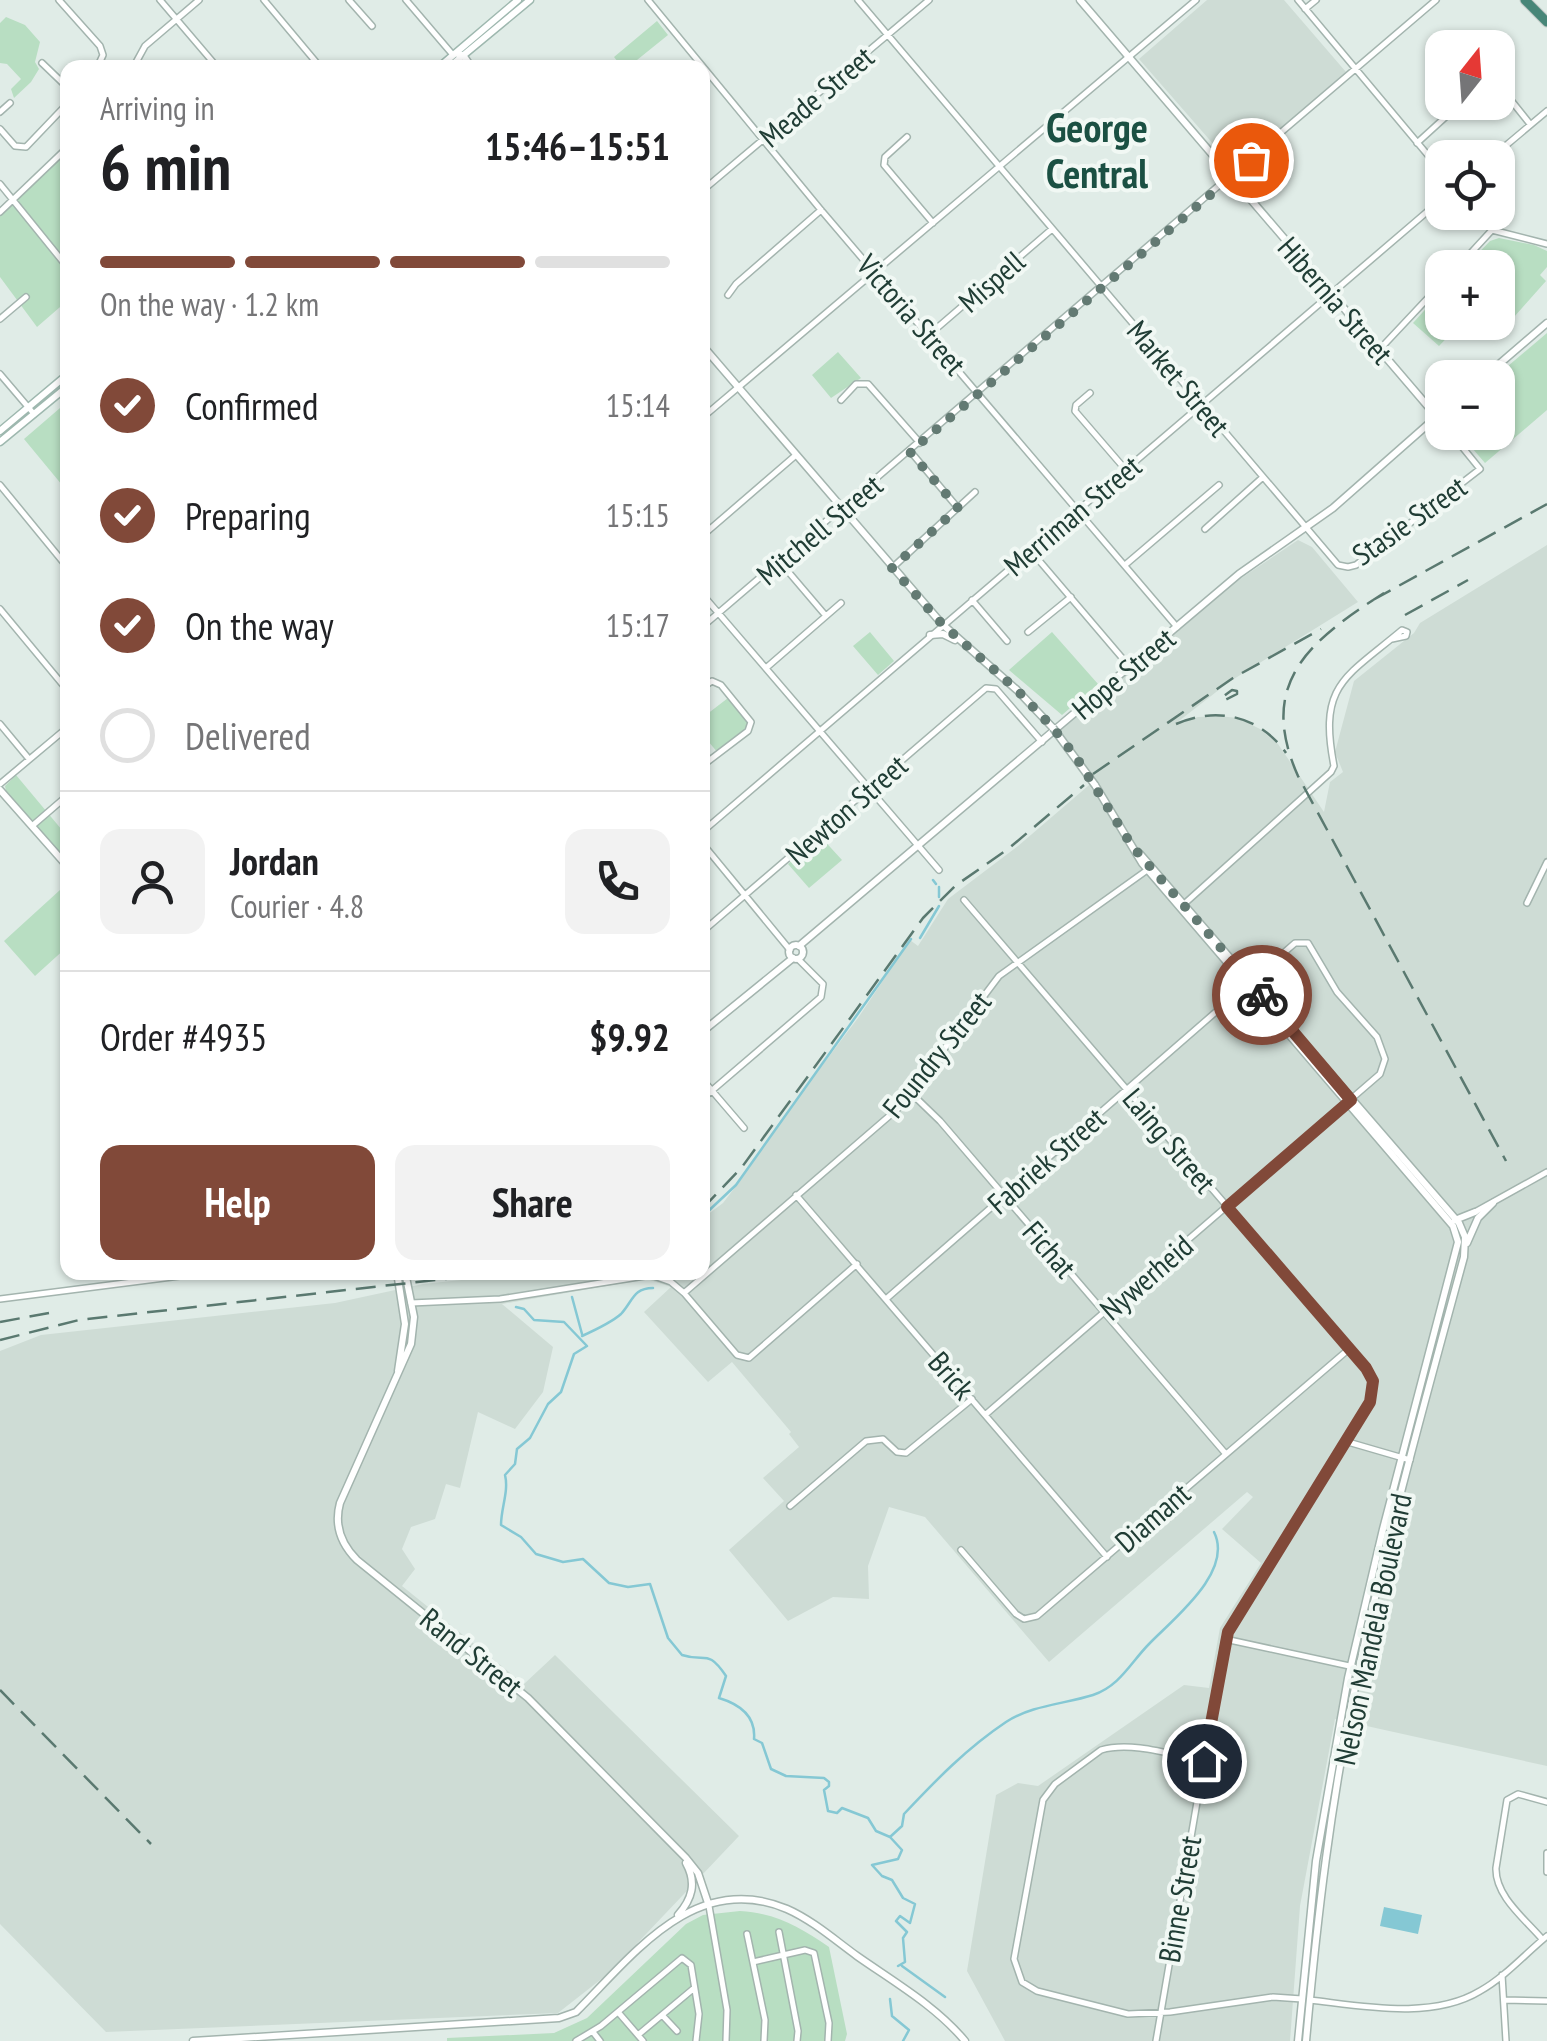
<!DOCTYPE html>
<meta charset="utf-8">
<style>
body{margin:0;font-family:"PT Sans Narrow",sans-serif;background:#f2f2f2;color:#202124;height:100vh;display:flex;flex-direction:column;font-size:38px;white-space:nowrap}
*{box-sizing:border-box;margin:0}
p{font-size:32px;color:#757577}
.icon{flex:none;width:55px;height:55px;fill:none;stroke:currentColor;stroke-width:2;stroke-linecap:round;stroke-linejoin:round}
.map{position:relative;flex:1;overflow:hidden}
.drawer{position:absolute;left:60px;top:60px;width:650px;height:1220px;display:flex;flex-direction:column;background:#fff;border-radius:20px;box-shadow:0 2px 8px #0004}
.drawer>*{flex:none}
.needle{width:65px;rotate:17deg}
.buttons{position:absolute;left:1425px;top:30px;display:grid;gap:20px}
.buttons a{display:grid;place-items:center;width:90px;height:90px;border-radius:20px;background:#fff;box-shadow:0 2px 8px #0004;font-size:50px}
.pin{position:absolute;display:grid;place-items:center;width:85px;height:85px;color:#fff;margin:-42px;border:5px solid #fff;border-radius:50%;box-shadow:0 2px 10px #0007}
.courier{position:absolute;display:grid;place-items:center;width:100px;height:100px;margin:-50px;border:8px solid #814939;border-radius:50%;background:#fff;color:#222;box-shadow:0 2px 12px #0007}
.head em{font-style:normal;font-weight:700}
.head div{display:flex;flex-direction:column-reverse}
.head{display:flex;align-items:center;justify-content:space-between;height:170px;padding:0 40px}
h1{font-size:65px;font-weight:700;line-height:75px}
.bar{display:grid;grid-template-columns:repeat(4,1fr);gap:15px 10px;align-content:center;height:120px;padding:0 40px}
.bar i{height:12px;border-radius:8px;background:#e0e0e0}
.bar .on{background:#814939}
.bar p{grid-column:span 4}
.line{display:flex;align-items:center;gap:25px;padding:0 40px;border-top:2px solid #e0e0e0}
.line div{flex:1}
.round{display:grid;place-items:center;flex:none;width:105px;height:105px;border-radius:20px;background:#f2f2f2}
ol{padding:0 40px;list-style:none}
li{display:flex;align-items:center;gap:30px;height:110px}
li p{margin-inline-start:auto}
li .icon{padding:10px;border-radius:50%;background:#814939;color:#fff;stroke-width:4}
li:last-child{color:#757577}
li i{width:55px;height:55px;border:5px solid #e0e0e0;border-radius:50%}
.action{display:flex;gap:20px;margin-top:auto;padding:20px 40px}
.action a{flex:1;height:115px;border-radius:20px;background:#814939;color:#fff;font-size:40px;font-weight:700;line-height:115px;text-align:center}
.action a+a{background:#f2f2f2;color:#202124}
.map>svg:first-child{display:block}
</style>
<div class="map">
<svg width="1547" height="2041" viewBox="0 0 1547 2041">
<rect width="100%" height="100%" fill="#e0ece7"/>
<path fill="#cedcd5" d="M1207 0H1284L1346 72 1235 169 1139 59Z
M1298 540 1312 547 1358 602 1229 682 1175 724 1198 717 1218 716 1238 718 1260 729 1278 744 1324 812 1330 782 1343 772 1335 752 1354 681 1414 633 1420 623 1547 545V1766L1335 1719 1300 1906 1290 2041H1005L967 1971 996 1795 1018 1783 1038 1786 1184 1685 1209 1688 1220 1628 1261 1563 1222 1529 1253 1497 1247 1492 1049 1662 925 1517 889 1507 868 1566 869 1599 833 1597 788 1621 729 1550 784 1501 763 1478 799 1447 789 1434 791 1432 732 1362 708 1382 644 1312 671 1287 647 1279 502 1304 553 1347 543 1392 515 1429 478 1412 460 1488 446 1484 435 1519 411 1527 402 1549 415 1569 402 1586 524 1684 555 1655 739 1836 609 1973 558 2013 106 2032 0 1924V1351L41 1335 335 1303 423 1284 528 1273 702 1272 703 1218 723 1203 740 1181 775 1128 858 1018 910 940 918 946 948 899 1018 846 1095 780 1060 731 1234 583Z"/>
<path fill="#b8dec2" d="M6 17 25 25 40 42 35 62 39 69 31 82 14 98 11 89 21 79 7 64 0 63V23Z
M657 21 668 35 637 60 643 67H622L614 57Z
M67 152V301L37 327 0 277V216Z
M1499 238 1534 245 1547 251V267L1540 275 1546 281 1514 317 1498 302V268L1465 267 1490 241Z
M1442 291V322L1461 323 1439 346 1413 323Z
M1547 333V410L1485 463 1459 433 1498 432V378L1495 377Z
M838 352 861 378 831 398 812 375Z
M67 402V491L24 439Z
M870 632 894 661 878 675 853 646Z
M1052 632 1098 684 1062 715 1009 670Z
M728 698 747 720 748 726 718 753 703 735 702 718Z
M16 775 67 836V863L6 791 5 786Z
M820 836 842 860 809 888 788 864Z
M60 890 67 899V947L35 976 4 941Z
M740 1911C776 1913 800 1927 829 1947L847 2034 845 2041H447V2038L554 2033 587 2018 686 1924 703 1915Z"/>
<path fill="#85c8d4" d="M1384 1907 1422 1915 1418 1934 1380 1926Z"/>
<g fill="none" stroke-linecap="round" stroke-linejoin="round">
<path stroke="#85c8d4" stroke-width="2.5" d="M933 880 936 884
M939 887V897
M920 938 939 906
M702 1217 736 1185 911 939
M572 1297 582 1334
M516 1307 524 1309 534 1320 564 1322 587 1346 574 1354 561 1392 548 1404 530 1438 517 1449 515 1464 505 1475C509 1491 501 1508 501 1525L521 1537 536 1554 563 1562 583 1559 609 1583 628 1587 650 1584 668 1638 682 1655C706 1663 707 1648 726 1676L719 1698C739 1704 756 1716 754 1739L762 1743 771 1769 786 1776 824 1778 829 1782V1786L824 1790 828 1811 837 1813 842 1808 868 1818 876 1831 890 1837 902 1850 898 1859 872 1865 882 1876 892 1880 903 1898 915 1904 910 1923 900 1916 896 1921 907 1932 903 1938 905 1962 898 1966
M582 1336C593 1331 612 1322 621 1314 633 1301 633 1288 653 1288
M890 1837 902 1826 904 1814C936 1780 967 1748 1006 1722 1032 1705 1065 1704 1093 1695 1120 1686 1131 1662 1149 1644 1173 1619 1234 1572 1214 1532
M902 1966 945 1997
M890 1999 892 2016 909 2030 903 2041"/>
<defs>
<path id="minor" d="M59 0 100 46 103 55 97 68
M160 0 218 68
M264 0 321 68
M349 0 372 26
M406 0 453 55
M648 0 821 210 1177 627
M858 0 1338 565 1348 567 1356 565 1480 469 1450 432
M1298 0 1442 172
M1305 9 1316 0
M42 63 68 88
M133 68 145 46 199 0
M1498 84 1530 124
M0 112 10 103
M0 129 15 146 26 147 68 103
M907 137 885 157 884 165 933 223
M1417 143 1462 102
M1491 158 1547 111
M0 184 68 268
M702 191 929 0
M0 212 68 147
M1477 212 1492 230 1547 244
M1457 268 1492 230
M728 295 736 284 821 210
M0 319 26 297
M930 334 1052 229
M1380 349 1442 283
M0 374 34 414
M1090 393 1076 405 1075 411 1125 469
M841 400 856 384H868L920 443
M702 418 1196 0
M910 451 958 508
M0 485 68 568
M1205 529 1263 477
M702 536 796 455
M1031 551 1129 666
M780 562 826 616
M1125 565 1219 485
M892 568 975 492
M702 594 939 870
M972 600 1007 641
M0 609 68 691
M702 627 1436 0
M1028 632 1071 597
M766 668 841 603
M702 688 712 681 721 685 751 722 748 731 702 766
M0 724 29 759
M0 784 68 727
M32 826 68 795
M702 832 1442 199
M702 843 790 950
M964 900 1366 1368 1373 1381 1370 1402 1225 1639 1156 2041
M1527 903 1547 862
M1183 905 1331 772 1334 766C1318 684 1345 678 1402 630L1407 632 1406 636 1392 639
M702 932 986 688 996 689 1042 742
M702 1079 744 1128
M912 1094 940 1121 1225 1453
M702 1099 821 997 823 984 798 959
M796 1195 1107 1557
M1475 1212 1547 1172
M684 1293 902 1105 999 976 1150 868
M0 1299 211 1272
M886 1299 1295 943H1308L1337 992 1377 1037 1385 1059 1380 1074 985 1415
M411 1303 500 1299 651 1275 671 1282 684 1293 737 1355 749 1358 857 1264
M1348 1442 1410 1460
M790 1506 866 1441 883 1439 897 1452 906 1453 972 1399
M961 1550 1016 1614 1024 1619 1037 1616 1349 1349
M1225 1639 1354 1667
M1204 1761C1172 1755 1132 1741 1101 1750L1055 1784 1043 1800 1014 1959 1022 1982 1037 1991 1128 2014 1170 2012 1273 1997 1302 1999
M1547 1853V1872
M709 1906 727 2010 726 2041
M779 1932 798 2031 797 2041
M747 1934 765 2020 764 2041
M1542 1939C1525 1919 1495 1896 1496 1868L1507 1800 1518 1794 1547 1802
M753 1962 805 1950 814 1953 829 2023 828 2041
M1502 1975 1506 2041
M1310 2000C1363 2006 1432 2020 1480 1991 1505 1977 1525 1954 1547 1936
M1504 2000 1547 2001
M618 2012 643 2041
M662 2015 677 2031
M593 2032 600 2041
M638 2035 693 1989
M576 2041 601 2026 682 1958 691 1965 699 2014 696 2041"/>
<path id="tertiary" d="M1080 0 1437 417
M459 55H463L472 68
M702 345 942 624 1017 690 1053 728
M1483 378 1547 323
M930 635 943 634 955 640
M1095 785 1142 863 1453 1226 1458 1242 1383 1529 1348 1678 1316 1861 1298 2041
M0 790 68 867
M1140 854 1459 1223 1465 1237 1464 1257C1426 1397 1387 1537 1357 1678 1331 1798 1317 1920 1306 2041
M789 952a7 7 0 1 1 14 0a7 7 0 1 1-14 0Z
M799 946 1239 574 1333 508 1442 412
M702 1032 793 958
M1455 1220 1475 1212
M1467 1243 1478 1218 1493 1203
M397 1272 405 1324 398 1371
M405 1272 414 1317 411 1344 340 1503C334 1525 341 1544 357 1560L528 1698 686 1858 698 1873 708 1903
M678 1915C692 1899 697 1883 686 1863
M193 2041 559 2018 576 2012C633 1955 695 1870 787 1909 812 1920 835 1940 857 1956 894 1982 936 2006 965 2041"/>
<path id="secondary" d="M438 68 518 0
M448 68 530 0
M0 431 68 374
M0 442 68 386"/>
<path id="trunk" d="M1525 0 1547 22"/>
</defs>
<use href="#minor" stroke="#a3b4ae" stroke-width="8"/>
<use href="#tertiary" stroke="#a3b4ae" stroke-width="9"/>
<use href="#secondary" stroke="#9eb8af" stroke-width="9"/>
<use href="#trunk" stroke="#c1c9c6" stroke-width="11"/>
<use href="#minor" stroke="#fff" stroke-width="5"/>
<use href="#tertiary" stroke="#fff" stroke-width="6"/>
<use href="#secondary" stroke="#fff" stroke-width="6"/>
<use href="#trunk" stroke="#478678" stroke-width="9"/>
<path stroke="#5a7970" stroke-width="2.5" stroke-dasharray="20 10" stroke-linecap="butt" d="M1384 593C1311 640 1256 682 1298 776L1506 1161
M1373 600 1547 504
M1405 615 1468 580
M1232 690 1237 691V694L1223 701 1224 696Z
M1176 724C1217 706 1260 716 1286 753
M1093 774 1233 678 1321 629
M702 1209 742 1167 923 918 955 886 1008 849 1084 785
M0 1322 49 1313
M0 1340 79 1320 507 1272
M0 1690 151 1844"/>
<defs>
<path id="tertiary-bridge" d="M1053 728 1095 785"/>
</defs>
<use href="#tertiary-bridge" stroke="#a3b4ae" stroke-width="9" stroke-linecap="butt"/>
<use href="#tertiary-bridge" stroke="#fff" stroke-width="6"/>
</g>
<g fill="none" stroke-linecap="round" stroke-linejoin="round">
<path stroke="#637a73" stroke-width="10" stroke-dasharray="0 18" d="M1251 160 910 452 958 508 892 568 942 624 1017 690 1053 728 1076 757 1132 846 1262 995"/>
<path stroke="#814939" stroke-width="12" d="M1204 1761 1228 1632 1370 1402 1373 1381 1366 1368 1227 1207 1351 1100 1262 995"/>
</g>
<g text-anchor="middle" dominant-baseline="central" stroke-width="8" stroke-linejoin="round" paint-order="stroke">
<g font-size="30" fill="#203d35" stroke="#f1f8f4">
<text transform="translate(816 96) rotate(-40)">Meade Street</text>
<text transform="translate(991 281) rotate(-41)">Mispell</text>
<text transform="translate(1336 300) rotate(49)">Hibernia Street</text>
<text transform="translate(912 314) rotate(49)">Victoria Street</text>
<text transform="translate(1179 378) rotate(50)">Market Street</text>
<text transform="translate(1072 515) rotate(-40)">Merriman Street</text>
<text transform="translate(1409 520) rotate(-35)">Stasie Street</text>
<text transform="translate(819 529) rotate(-40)">Mitchell Street</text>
<text transform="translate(1123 673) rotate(-40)">Hope Street</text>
<text transform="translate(846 809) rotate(-41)">Newton Street</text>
<text transform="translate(936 1054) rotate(-51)">Foundry Street</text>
<text transform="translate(1170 1140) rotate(50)">Laing Street</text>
<text transform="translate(1046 1160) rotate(-41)">Fabriek Street</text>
<text transform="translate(1050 1249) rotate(49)">Fichat</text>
<text transform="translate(1146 1277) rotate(-41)">Nywerheid</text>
<text transform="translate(952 1375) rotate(49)">Brick</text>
<text transform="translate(1152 1517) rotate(-41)">Diamant</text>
<text transform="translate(1372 1629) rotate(-78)">Nelson Mandela Boulevard</text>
<text transform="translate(472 1652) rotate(39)">Rand Street</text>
<text transform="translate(1179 1899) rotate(-80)">Binne Street</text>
</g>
<g font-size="40" font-weight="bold" fill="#1b5043" stroke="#f1f8f4">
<text x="1097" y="127">George<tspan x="1097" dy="46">Central</tspan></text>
</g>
</g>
</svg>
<div class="buttons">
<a><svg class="needle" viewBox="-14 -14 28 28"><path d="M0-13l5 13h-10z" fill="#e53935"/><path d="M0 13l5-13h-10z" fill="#757577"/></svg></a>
<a><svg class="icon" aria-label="locate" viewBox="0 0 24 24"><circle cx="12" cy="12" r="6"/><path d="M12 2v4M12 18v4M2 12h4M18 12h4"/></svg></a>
<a>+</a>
<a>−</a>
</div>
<div class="pin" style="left:1251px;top:160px;background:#ea580c"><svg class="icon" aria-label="bag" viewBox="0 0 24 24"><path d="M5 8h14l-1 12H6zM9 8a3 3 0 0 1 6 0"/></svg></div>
<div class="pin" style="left:1204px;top:1761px;background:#1f2937"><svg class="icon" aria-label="home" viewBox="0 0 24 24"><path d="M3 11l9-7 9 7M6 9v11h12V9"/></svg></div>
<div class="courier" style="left:1262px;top:995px"><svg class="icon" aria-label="bike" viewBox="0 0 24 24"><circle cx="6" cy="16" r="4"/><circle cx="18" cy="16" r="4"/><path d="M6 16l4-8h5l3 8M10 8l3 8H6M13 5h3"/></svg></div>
<section class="drawer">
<div class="head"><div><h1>6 min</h1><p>Arriving in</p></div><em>15:46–15:51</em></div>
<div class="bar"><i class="on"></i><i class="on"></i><i class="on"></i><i></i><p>On the way · 1.2 km</p></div>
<ol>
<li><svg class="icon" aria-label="check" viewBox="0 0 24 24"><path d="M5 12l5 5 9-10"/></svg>Confirmed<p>15:14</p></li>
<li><svg class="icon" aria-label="check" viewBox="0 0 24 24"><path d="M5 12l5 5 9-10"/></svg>Preparing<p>15:15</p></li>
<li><svg class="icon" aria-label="check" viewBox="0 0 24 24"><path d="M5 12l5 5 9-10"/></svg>On the way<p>15:17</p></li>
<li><i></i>Delivered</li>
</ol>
<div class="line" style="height:180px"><a class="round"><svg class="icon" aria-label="person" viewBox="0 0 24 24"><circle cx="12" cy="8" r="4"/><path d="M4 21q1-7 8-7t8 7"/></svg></a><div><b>Jordan</b><p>Courier · 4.8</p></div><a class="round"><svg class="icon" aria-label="phone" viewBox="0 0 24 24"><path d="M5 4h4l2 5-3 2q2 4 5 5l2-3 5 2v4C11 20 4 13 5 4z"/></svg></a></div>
<div class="line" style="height:130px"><div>Order #4935</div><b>$9.92</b></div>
<div class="action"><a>Help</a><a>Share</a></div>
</section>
</div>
